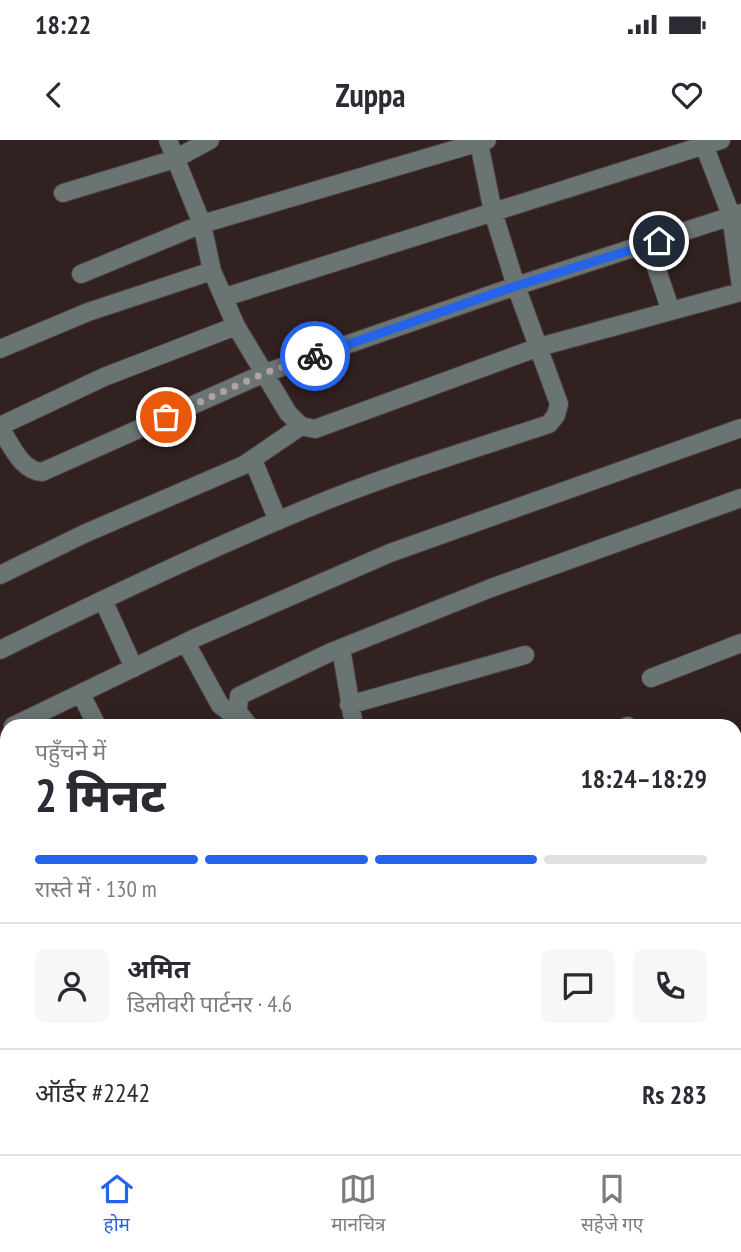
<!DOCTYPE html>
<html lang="hi">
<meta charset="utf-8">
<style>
body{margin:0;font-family:"PT Sans Narrow","Noto Sans Devanagari",sans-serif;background:#f7f7f7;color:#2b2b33;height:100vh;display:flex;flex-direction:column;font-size:26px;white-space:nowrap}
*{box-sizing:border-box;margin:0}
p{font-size:23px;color:#7c7c81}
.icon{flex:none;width:38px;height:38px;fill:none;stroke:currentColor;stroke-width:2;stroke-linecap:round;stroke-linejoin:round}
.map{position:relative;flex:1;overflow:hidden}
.details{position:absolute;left:0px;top:579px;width:742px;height:436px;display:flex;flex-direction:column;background:#fff;border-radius:21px 21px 0 0;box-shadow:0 4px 18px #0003}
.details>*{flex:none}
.pin{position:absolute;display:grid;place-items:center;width:60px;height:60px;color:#fff;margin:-30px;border:4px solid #fff;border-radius:50%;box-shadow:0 2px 7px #0007}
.courier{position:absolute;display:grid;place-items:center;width:70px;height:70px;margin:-35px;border:5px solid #2563eb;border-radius:50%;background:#fff;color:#222;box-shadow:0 2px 9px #0007}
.head em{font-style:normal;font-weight:800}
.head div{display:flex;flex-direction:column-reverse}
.head{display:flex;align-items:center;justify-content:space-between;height:119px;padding:0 35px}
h1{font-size:46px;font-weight:800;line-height:52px}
.bar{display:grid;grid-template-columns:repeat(4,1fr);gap:10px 7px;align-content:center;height:84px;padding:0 35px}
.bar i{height:9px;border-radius:5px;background:#e1e1e2}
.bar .on{background:#2563eb}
.bar p{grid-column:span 4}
.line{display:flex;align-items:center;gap:18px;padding:0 35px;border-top:2px solid #e1e1e2}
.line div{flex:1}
.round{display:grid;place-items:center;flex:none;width:74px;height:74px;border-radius:10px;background:#f7f7f7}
.status{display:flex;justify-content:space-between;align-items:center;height:49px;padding:0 35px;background:#fff;direction:ltr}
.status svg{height:19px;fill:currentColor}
header{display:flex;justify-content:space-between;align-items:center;height:91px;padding:0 35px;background:#fff;font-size:32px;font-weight:800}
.menu{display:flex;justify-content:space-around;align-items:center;height:98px;border-top:2px solid #e1e1e2;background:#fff;font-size:19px;color:#7c7c81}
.menu a{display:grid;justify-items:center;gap:4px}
.menu .on{color:#2563eb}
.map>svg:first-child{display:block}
</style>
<div class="status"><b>18:22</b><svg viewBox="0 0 49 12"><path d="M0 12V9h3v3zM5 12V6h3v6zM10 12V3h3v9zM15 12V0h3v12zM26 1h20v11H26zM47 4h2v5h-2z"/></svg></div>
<header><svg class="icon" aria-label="back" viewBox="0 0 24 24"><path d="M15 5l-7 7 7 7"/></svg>Zuppa<svg class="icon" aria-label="heart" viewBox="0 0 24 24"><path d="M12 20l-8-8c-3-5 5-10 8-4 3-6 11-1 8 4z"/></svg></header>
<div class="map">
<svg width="741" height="1014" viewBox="0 0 741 1014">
<rect width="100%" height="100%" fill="#322121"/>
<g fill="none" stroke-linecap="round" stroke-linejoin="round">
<defs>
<path id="minor" d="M168 0 202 84 212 131 236 186 288 273 301 286 315 289 539 207 741 152
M702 0 731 75 741 147
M63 53 175 19 210 0
M648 104 671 171
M81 134 202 84 487 0
M225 157 721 0
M0 209 88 172 212 131
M0 286 104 237 236 186
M0 288C11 304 21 331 42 332L265 233 516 146 741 73
M253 320 278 381
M0 435 86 393 244 325 301 286
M103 460 134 528
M186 503 220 565 228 571 238 572
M341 508 354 586
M0 510C101 460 204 411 308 368 387 335 468 311 549 284L556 275 559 264 516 146 493 72 479 3
M651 538 741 503
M81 554 97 586
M349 565 525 515
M13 586 195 498 390 413 741 288
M249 586 238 572 239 556 331 512 491 448 741 358
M627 586H628
M735 655 741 668
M735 828 741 840
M0 848 7 864
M735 909 741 906
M0 981 7 977
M735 991 741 988
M72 1008 75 1014
M589 1008 592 1014
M133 1014 145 1008
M320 1014 333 1008
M520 1014 533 1008
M684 1014 698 1008"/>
</defs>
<use href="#minor" stroke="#4d3d3d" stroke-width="20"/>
<use href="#minor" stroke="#6a7473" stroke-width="18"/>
</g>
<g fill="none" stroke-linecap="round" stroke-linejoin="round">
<path stroke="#b1a2a2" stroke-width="7" stroke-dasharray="0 12.6" d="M166 277 265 233 315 216"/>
<path stroke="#2563eb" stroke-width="9" d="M315 216 516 146 659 101"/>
</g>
</svg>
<div class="pin" style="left:166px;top:277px;background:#ea580c"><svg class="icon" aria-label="bag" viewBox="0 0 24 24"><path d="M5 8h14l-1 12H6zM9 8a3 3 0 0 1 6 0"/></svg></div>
<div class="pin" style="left:659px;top:101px;background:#1f2937"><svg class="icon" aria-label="home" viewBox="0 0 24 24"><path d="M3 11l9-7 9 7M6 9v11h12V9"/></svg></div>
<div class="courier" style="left:315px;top:216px"><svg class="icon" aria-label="bike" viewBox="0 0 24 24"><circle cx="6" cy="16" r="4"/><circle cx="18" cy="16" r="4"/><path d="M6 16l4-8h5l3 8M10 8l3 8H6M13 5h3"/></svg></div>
<section class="details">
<div class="head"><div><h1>2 मिनट</h1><p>पहुँचने में</p></div><em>18:24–18:29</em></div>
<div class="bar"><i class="on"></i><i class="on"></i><i class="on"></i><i></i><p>रास्ते में · 130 m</p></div>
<div class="line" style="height:126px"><a class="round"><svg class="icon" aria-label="person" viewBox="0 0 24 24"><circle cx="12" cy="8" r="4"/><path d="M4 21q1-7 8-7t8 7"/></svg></a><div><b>अमित</b><p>डिलीवरी पार्टनर · 4.6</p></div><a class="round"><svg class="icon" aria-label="chat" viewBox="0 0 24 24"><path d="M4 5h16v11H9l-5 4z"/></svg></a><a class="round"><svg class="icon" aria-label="phone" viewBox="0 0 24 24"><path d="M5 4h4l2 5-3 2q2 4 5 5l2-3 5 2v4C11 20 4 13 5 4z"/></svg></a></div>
<div class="line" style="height:91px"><div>ऑर्डर #2242</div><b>Rs 283</b></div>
</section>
</div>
<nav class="menu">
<a class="on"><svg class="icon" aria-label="home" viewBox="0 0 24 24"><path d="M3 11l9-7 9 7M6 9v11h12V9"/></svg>होम</a>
<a><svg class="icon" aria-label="map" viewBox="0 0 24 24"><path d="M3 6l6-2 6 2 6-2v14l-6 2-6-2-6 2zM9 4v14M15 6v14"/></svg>मानचित्र</a>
<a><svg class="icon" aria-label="saved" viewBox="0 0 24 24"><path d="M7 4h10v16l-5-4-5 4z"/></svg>सहेजे गए</a>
</nav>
